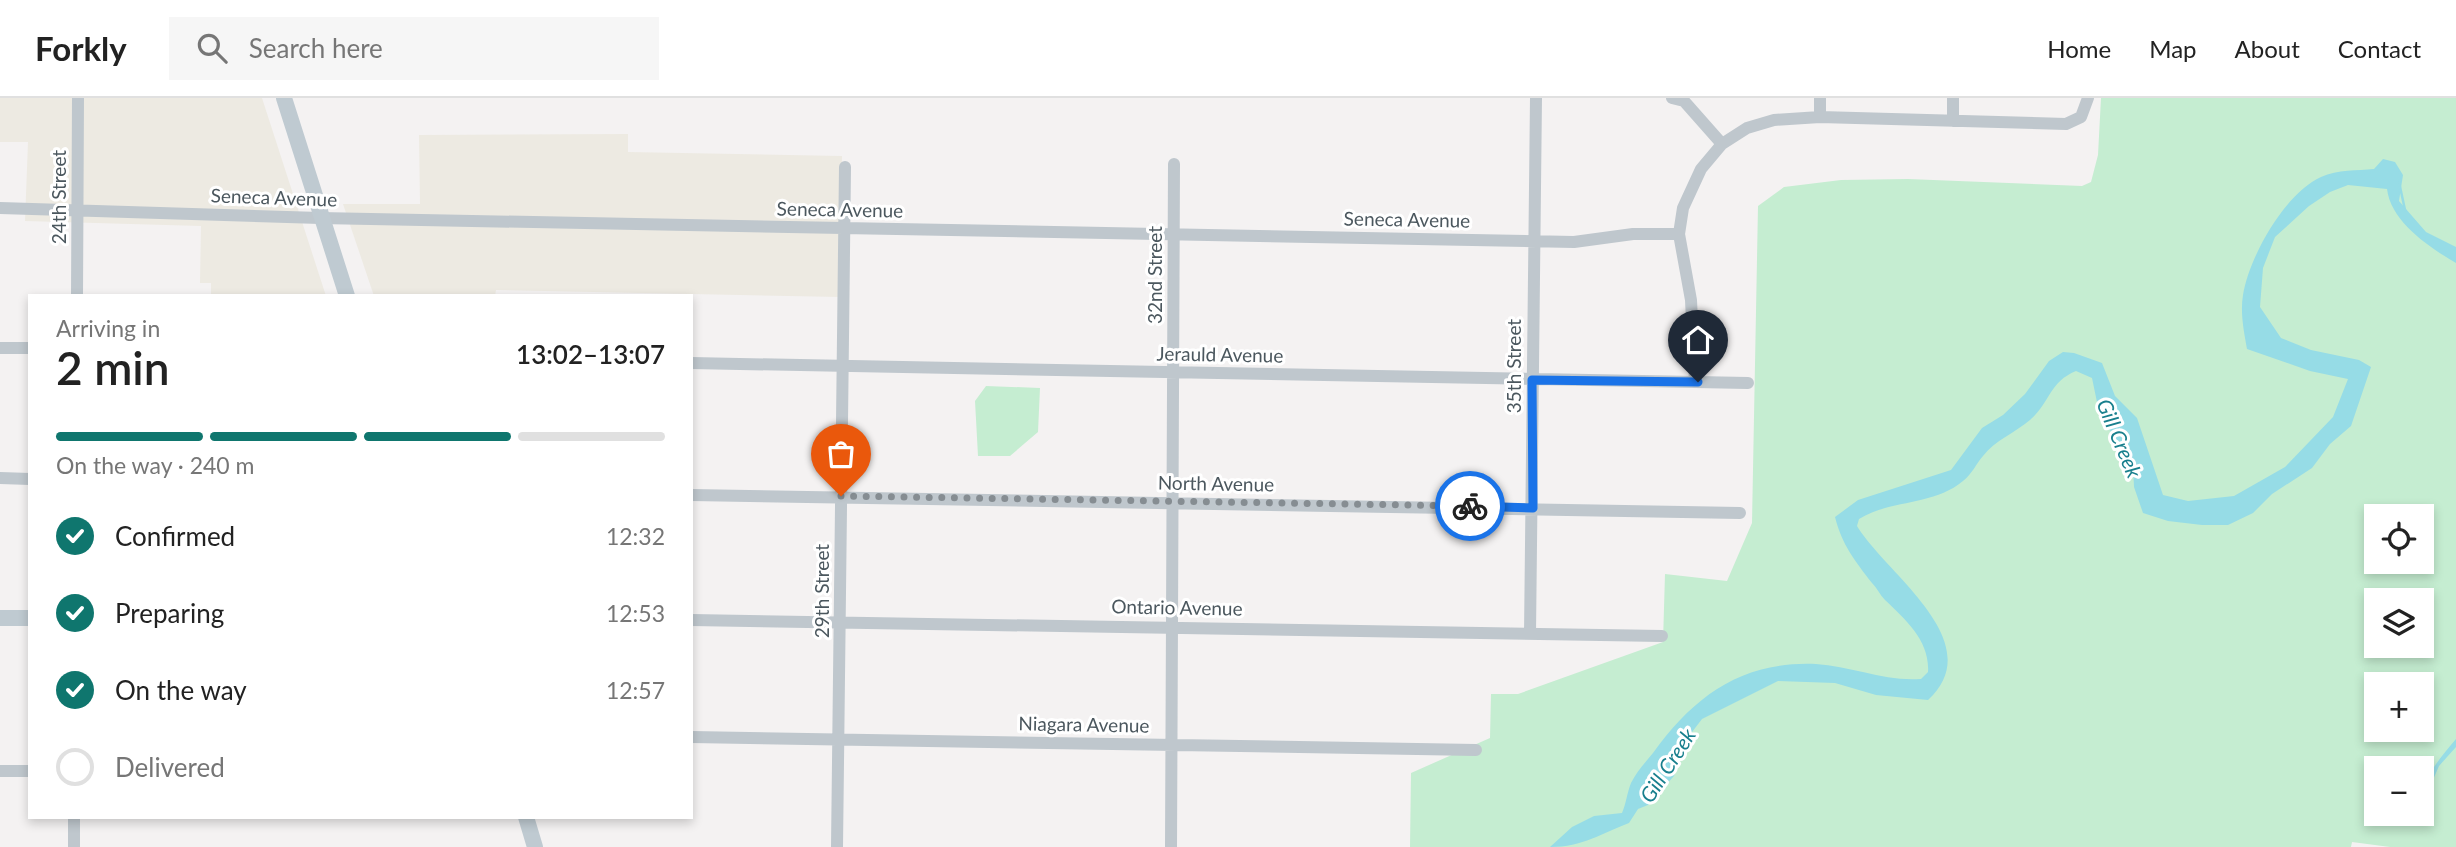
<!DOCTYPE html>
<meta charset="utf-8">
<style>
body{margin:0;font-family:Lato,sans-serif;background:#f6f6f6;color:#222;height:100vh;display:flex;flex-direction:column;font-size:26px;white-space:nowrap}
*{box-sizing:border-box;margin:0}
p{font-size:23px;color:#767676}
.icon{flex:none;width:38px;height:38px;fill:none;stroke:currentColor;stroke-width:2;stroke-linecap:round;stroke-linejoin:round}
.map{position:relative;flex:1;overflow:hidden}
.drawer{position:absolute;left:28px;top:196px;width:665px;height:525px;display:flex;flex-direction:column;background:#fff;border-radius:0px;box-shadow:0 4px 10px #0003}
.drawer>*{flex:none}
.tools{position:absolute;left:2364px;top:406px;display:grid;gap:14px}
.tools a{display:grid;place-items:center;width:70px;height:70px;border-radius:0px;background:#fff;box-shadow:0 4px 10px #0003;font-size:35px}
.pin{position:absolute;display:grid;place-items:center;width:60px;height:60px;color:#fff;margin:-72px -30px;border-radius:50% 50% 50% 0;rotate:-45deg;box-shadow:0 0 7px #0007}
.pin .icon{rotate:45deg}
.courier{position:absolute;display:grid;place-items:center;width:70px;height:70px;margin:-35px;border:5px solid #1a73e8;border-radius:50%;background:#fff;color:#222;box-shadow:0 2px 9px #0007}
.overview em{font-style:normal;font-weight:600}
.overview div{display:flex;flex-direction:column-reverse}
.overview{display:flex;align-items:center;justify-content:space-between;height:119px;padding:0 28px}
h1{font-size:46px;font-weight:600;line-height:52px}
.bar{display:grid;grid-template-columns:repeat(4,1fr);gap:10px 7px;align-content:center;height:84px;padding:0 28px}
.bar i{height:9px;border-radius:5px;background:#e0e0e0}
.bar .current{background:#0f766e}
.bar p{grid-column:span 4}
ol{padding:0 28px;list-style:none}
li{display:flex;align-items:center;gap:21px;height:77px}
li p{margin-inline-start:auto}
li .icon{padding:7px;border-radius:50%;background:#0f766e;color:#fff;stroke-width:4}
li:last-child{color:#767676}
li i{width:38px;height:38px;border:4px solid #e0e0e0;border-radius:50%}
header{display:flex;align-items:center;gap:42px;box-sizing:border-box;height:98px;padding:0 35px;background:#fff;border-bottom:2px solid #e0e0e0}
header strong{font-size:33px}
nav{display:flex;gap:38px;margin-inline-start:auto;font-size:24px}
.search{width:490px;height:63px;background:#f6f6f6;display:flex;align-items:center;gap:18px;box-sizing:border-box;padding:0 24px;border-radius:0px;color:#767676;font-size:26px}
.map>svg:first-child{display:block}
</style>
<header>
<strong>Forkly</strong>
<div class="search"><svg class="icon" aria-label="search" viewBox="0 0 24 24"><circle cx="10" cy="10" r="6"/><path d="M15 15l6 6"/></svg>Search here</div>
<nav><a>Home</a><a>Map</a><a>About</a><a>Contact</a></nav>
</header>
<div class="map">
<svg width="2456" height="749" viewBox="0 0 2456 749">
<rect width="100%" height="100%" fill="#f4f2f2"/>
<path fill="#edeae2" d="M0 0H262L326 198H211V185H200L201 128 25 123 28 44H0Z
M628 36V54L842 58 840 199 496 192 495 198H374L343 106H420L419 37Z"/>
<path fill="#c5edd1" fill-rule="evenodd" d="M2101 0H2456V749H2390L2352 744 2351 749H1410L1411 675 1490 640 1491 596H1518L1663 544 1665 476 1727 483 1752 425 1758 108 1784 89 1841 82 1908 81 2082 88 2091 84 2098 57ZM2376 418H2422V464H2376ZM2376 502H2422V548H2376ZM2376 586H2422V632H2376ZM2376 670H2422V716H2376Z
M986 288 1040 290 1038 334 1010 358H978L975 303Z"/>
<path fill="#96dce6" d="M2383 61 2395 64 2403 77 2399 103 2426 134 2456 149V165C2429 149 2391 124 2387 91L2348 87 2330 94 2309 108 2275 139 2263 170 2260 209 2281 240 2311 252 2359 262 2371 269 2351 328 2330 346 2312 370 2272 396 2253 415 2228 427H2202L2168 423 2143 415 2134 389 2133 368 2107 328 2098 309 2092 280 2076 273C2049 284 2050 305 2030 322 2015 335 1995 342 1983 358 1976 366 1972 376 1963 383 1933 408 1892 401 1859 421L1857 428C1885 475 1991 544 1928 602L1876 597 1835 585 1778 583 1702 621 1689 638 1674 678 1648 707 1638 711 1629 725C1602 735 1583 749 1550 749L1572 729 1594 718 1622 715C1626 706 1627 695 1631 685 1637 673 1645 665 1653 655 1695 597 1742 563 1816 566 1851 568 1886 584 1921 581L1928 574C1930 543 1906 522 1885 502 1880 497 1877 490 1872 485 1855 463 1842 447 1835 419L1858 402 1951 372 1982 330 2003 317 2025 296 2049 263 2063 254 2074 255 2102 265 2115 298 2137 320 2163 397 2188 403 2234 398 2285 369 2333 319 2348 281 2310 273 2247 251C2244 234 2240 215 2243 197 2249 159 2285 95 2321 79 2338 71 2357 73 2374 71Z
M2456 641V649L2439 668 2422 707C2422 680 2439 661 2456 641Z"/>
<g fill="none" stroke-linecap="round" stroke-linejoin="round">
<path stroke="#96dce6" stroke-width="2.5" d="M2399 84 2405 112"/>
<path stroke="#bfc7cd" stroke-width="12" d="M1672 0 1684 3 1722 46
M1820 0V19
M1953 23V0
M0 110 320 120 1574 144 1633 136H1679
M77 198 78 0
M0 250H30
M691 265 1748 285
M1695 284 1691 202 1679 136 1683 110 1701 71 1722 46 1747 30 1774 22 1820 19 2066 26 2081 19 2088 0
M0 380 30 381
M691 397 1740 415
M691 522 1662 538
M1530 536 1536 0
M691 639 1476 652
M0 673H30
M74 749V719
M837 749 845 69
M1171 749 1174 66"/>
<path stroke="#bfcad1" stroke-width="16" d="M284 0 347 198
M0 520H30
M526 719 535 749"/>
</g>
<g fill="none" stroke-linecap="round" stroke-linejoin="round">
<path stroke="#868d92" stroke-width="7" stroke-dasharray="0 12.6" d="M841 398 1470 408"/>
<path stroke="#1a73e8" stroke-width="9" d="M1470 408 1533 410 1532 282 1698 284"/>
</g>
<g text-anchor="middle" dominant-baseline="central" stroke-width="6" stroke-linejoin="round" paint-order="stroke">
<g font-size="19" fill="#4b575e" stroke="#fff">
<text transform="translate(58 99) rotate(-90)">24th Street</text>
<text transform="translate(274 99) rotate(2)">Seneca Avenue</text>
<text transform="translate(840 111) rotate(1)">Seneca Avenue</text>
<text transform="translate(1407 121) rotate(1)">Seneca Avenue</text>
<text transform="translate(1154 177) rotate(-90)">32nd Street</text>
<text transform="translate(1220 256) rotate(1)">Jerauld Avenue</text>
<text transform="translate(1513 268) rotate(-90)">35th Street</text>
<text transform="translate(1216 385) rotate(1)">North Avenue</text>
<text transform="translate(821 493) rotate(-90)">29th Street</text>
<text transform="translate(1177 509) rotate(1)">Ontario Avenue</text>
<text transform="translate(1084 626) rotate(1)">Niagara Avenue</text>
</g>
<g font-size="21" font-style="italic" fill="#187f8d" stroke="#fff">
<text transform="translate(2120 340) rotate(67)">Gill Creek</text>
<text transform="translate(1667 667) rotate(-57)">Gill Creek</text>
</g>
</g>
</svg>
<div class="tools">
<a><svg class="icon" aria-label="locate" viewBox="0 0 24 24"><circle cx="12" cy="12" r="6"/><path d="M12 2v4M12 18v4M2 12h4M18 12h4"/></svg></a>
<a><svg class="icon" aria-label="layers" viewBox="0 0 24 24"><path d="M12 4l9 5-9 5-9-5zM3 14l9 5 9-5"/></svg></a>
<a>+</a>
<a>−</a>
</div>
<div class="pin" style="left:841px;top:398px;background:#ea580c"><svg class="icon" aria-label="bag" viewBox="0 0 24 24"><path d="M5 8h14l-1 12H6zM9 8a3 3 0 0 1 6 0"/></svg></div>
<div class="pin" style="left:1698px;top:284px;background:#1f2937"><svg class="icon" aria-label="home" viewBox="0 0 24 24"><path d="M3 11l9-7 9 7M6 9v11h12V9"/></svg></div>
<div class="courier" style="left:1470px;top:408px"><svg class="icon" aria-label="bike" viewBox="0 0 24 24"><circle cx="6" cy="16" r="4"/><circle cx="18" cy="16" r="4"/><path d="M6 16l4-8h5l3 8M10 8l3 8H6M13 5h3"/></svg></div>
<section class="drawer">
<div class="overview"><div><h1>2 min</h1><p>Arriving in</p></div><em>13:02–13:07</em></div>
<div class="bar"><i class="current"></i><i class="current"></i><i class="current"></i><i></i><p>On the way · 240 m</p></div>
<ol>
<li><svg class="icon" aria-label="check" viewBox="0 0 24 24"><path d="M5 12l5 5 9-10"/></svg>Confirmed<p>12:32</p></li>
<li><svg class="icon" aria-label="check" viewBox="0 0 24 24"><path d="M5 12l5 5 9-10"/></svg>Preparing<p>12:53</p></li>
<li><svg class="icon" aria-label="check" viewBox="0 0 24 24"><path d="M5 12l5 5 9-10"/></svg>On the way<p>12:57</p></li>
<li><i></i>Delivered</li>
</ol>
</section>
</div>
